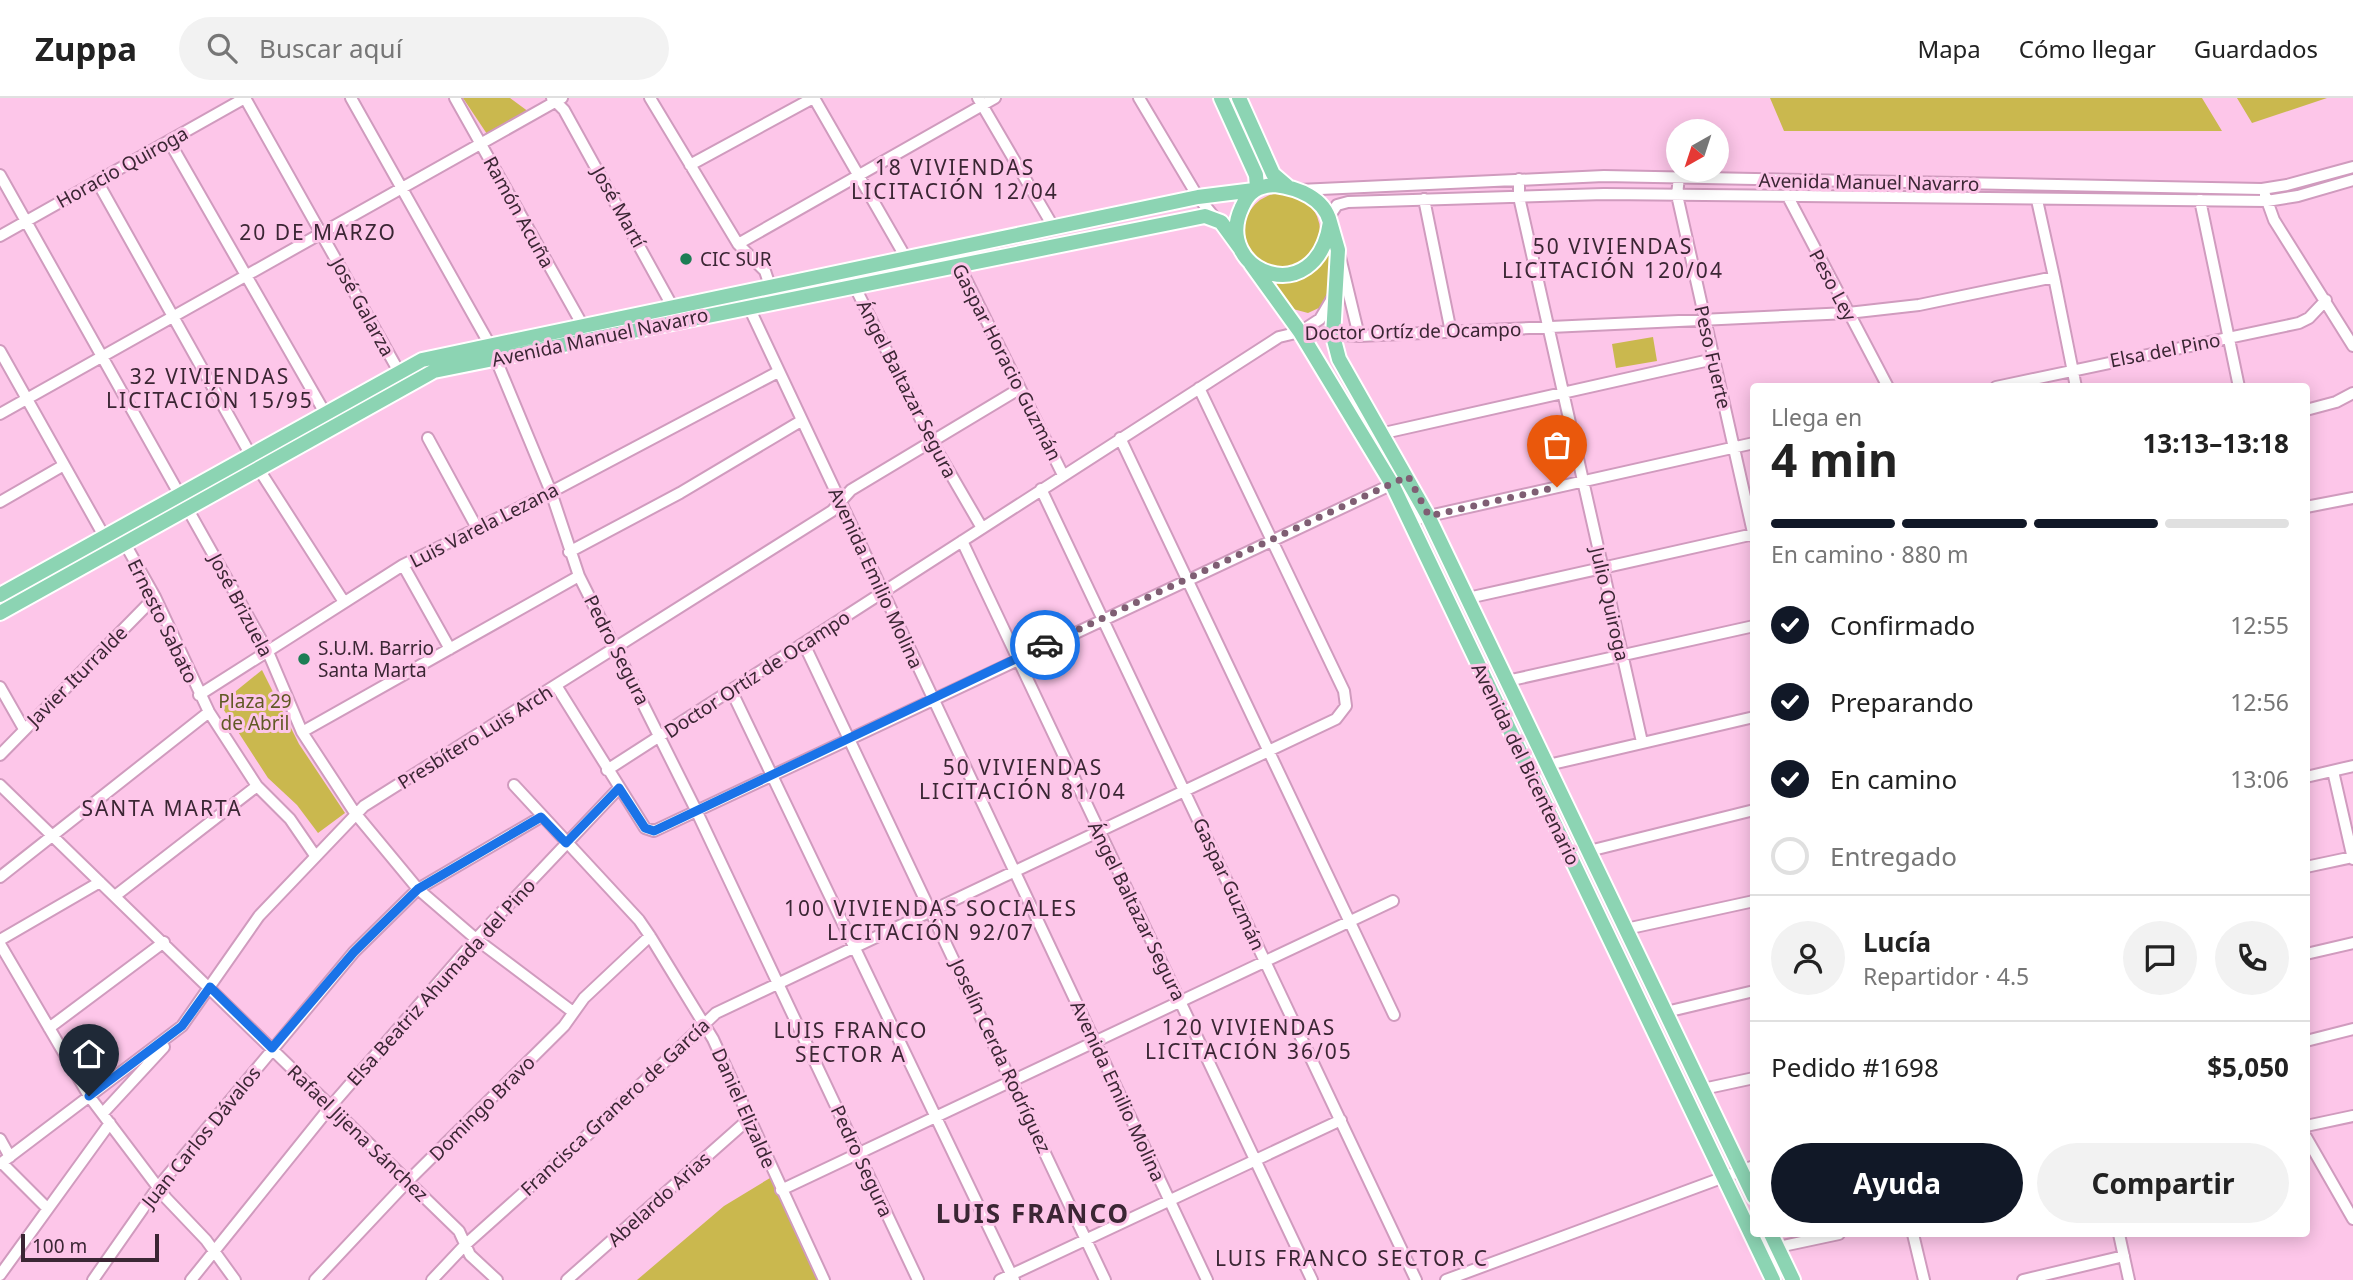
<!DOCTYPE html>
<html lang="es">
<meta charset="utf-8">
<style>
body{margin:0;font-family:"Noto Sans",sans-serif;background:#f2f2f2;color:#222;height:100vh;display:flex;flex-direction:column;font-size:26px;white-space:nowrap}
*{box-sizing:border-box;margin:0}
p{font-size:23px;color:#767676}
.icon{flex:none;width:38px;height:38px;fill:none;stroke:currentColor;stroke-width:2;stroke-linecap:round;stroke-linejoin:round}
.map{position:relative;flex:1;overflow:hidden}
.panel{position:absolute;left:1750px;top:285px;width:560px;height:854px;display:flex;flex-direction:column;background:#fff;border-radius:7px;box-shadow:0 4px 18px #0003}
.panel>*{flex:none}
.needle{width:46px;rotate:219deg}
.controls{position:absolute;left:1666px;top:21px;display:grid;gap:14px}
.controls a{display:grid;place-items:center;width:63px;height:63px;border-radius:50%;background:#fff;box-shadow:0 4px 18px #0003;font-size:35px}
.scale{position:absolute;left:21px;bottom:18px;width:138px;box-sizing:border-box;padding-left:7px;border:4px solid #3b2634;border-top:0;font-size:19px;line-height:24px;white-space:nowrap;color:#3b2634;-webkit-text-stroke:5px #fdc6e9;paint-order:stroke}
.pin{position:absolute;display:grid;place-items:center;width:60px;height:60px;color:#fff;margin:-72px -30px;border-radius:50% 50% 50% 0;rotate:-45deg;box-shadow:0 0 7px #0007}
.pin .icon{rotate:45deg}
.courier{position:absolute;display:grid;place-items:center;width:70px;height:70px;margin:-35px;border:5px solid #1a73e8;border-radius:50%;background:#fff;color:#222;box-shadow:0 2px 9px #0007}
.headline em{font-style:normal;font-weight:700}
.headline div{display:flex;flex-direction:column-reverse}
.headline{display:flex;align-items:center;justify-content:space-between;height:119px;padding:0 21px}
h1{font-size:46px;font-weight:700;line-height:52px}
.bar{display:grid;grid-template-columns:repeat(4,1fr);gap:10px 7px;align-content:center;height:84px;padding:0 21px}
.bar i{height:9px;border-radius:5px;background:#e0e0e0}
.bar .selected{background:#111827}
.bar p{grid-column:span 4}
.line{display:flex;align-items:center;gap:18px;padding:0 21px;border-top:2px solid #e0e0e0}
.line div{flex:1}
.round{display:grid;place-items:center;flex:none;width:74px;height:74px;border-radius:37px;background:#f2f2f2}
ol{padding:0 21px;list-style:none}
li{display:flex;align-items:center;gap:21px;height:77px}
li p{margin-inline-start:auto}
li .icon{padding:7px;border-radius:50%;background:#111827;color:#fff;stroke-width:4}
li:last-child{color:#767676}
li i{width:38px;height:38px;border:4px solid #e0e0e0;border-radius:50%}
.cta{display:flex;gap:14px;margin-top:auto;padding:14px 21px}
.cta a{flex:1;height:80px;border-radius:42px;background:#111827;color:#fff;font-size:28px;font-weight:700;line-height:80px;text-align:center}
.cta a+a{background:#f2f2f2;color:#222}
header{display:flex;align-items:center;gap:42px;box-sizing:border-box;height:98px;padding:0 35px;background:#fff;border-bottom:2px solid #e0e0e0}
header strong{font-size:33px}
nav{display:flex;gap:38px;margin-inline-start:auto;font-size:24px}
.search{width:490px;height:63px;background:#f2f2f2;display:flex;align-items:center;gap:18px;box-sizing:border-box;padding:0 24px;border-radius:38px;color:#767676;font-size:26px}
.map>svg:first-child{display:block}
</style>
<header>
<strong>Zuppa</strong>
<div class="search"><svg class="icon" aria-label="search" viewBox="0 0 24 24"><circle cx="10" cy="10" r="6"/><path d="M15 15l6 6"/></svg>Buscar aquí</div>
<nav><a>Mapa</a><a>Cómo llegar</a><a>Guardados</a></nav>
</header>
<div class="map">
<svg width="2353" height="1182" viewBox="0 0 2353 1182">
<rect width="100%" height="100%" fill="#fdc6e9"/>
<path fill="#cab84e" d="M463 0H510L529 14 487 36Z
M1770 0H2202L2222 33H1784Z
M2237 0H2327L2252 25Z
M1244 133a38 38 0 1 1 76 0a38 38 0 1 1-76 0Z
M1330 150 1332 179 1323 208 1308 215 1293 211 1267 180C1298 187 1315 176 1330 150Z
M1653 239 1657 263 1616 270 1612 246Z
M262 572 299 646 345 715 318 735 297 707 268 680 220 606Z
M770 1080 819 1182H637L724 1108Z"/>
<g fill="none" stroke-linecap="round" stroke-linejoin="round">
<defs>
<path id="minor" d="M351 0 490 247 551 394 579 478 696 712 918 1182
M455 0 583 228
M552 0 564 12 676 215
M650 0 738 146 765 173 775 203
M814 0 906 160 910 175
M978 0 1054 130
M1139 0 1198 99 1215 120
M169 43 325 315
M690 67 813 0
M0 77 268 554 302 634 355 715 418 791 476 841 573 914
M1679 79 1677 97 1754 439
M1519 81V99L1642 644
M97 83 258 370 344 504
M1299 92 1604 78 2262 91 2287 87 2353 69
M1787 97 1888 289
M2265 97 2274 122 2353 248
M1424 101 1451 234
M2200 102 2239 289
M1329 119 1337 107 1348 104 1604 96 2267 103 2298 98 2353 82
M0 138 245 0 398 272
M738 146 995 0
M951 151 1063 377
M1340 159 1359 238
M2054 179 2076 289
M854 187 932 344 982 430
M746 203 1207 1182
M1300 234 1320 221 1333 199
M0 253 104 438 124 444 155 499 209 614 257 688 290 721 314 756
M1996 289 2299 225 2309 220 2326 202
M2306 312 2336 304 2353 295
M0 316 562 0
M1384 335 1714 261
M428 340 477 430
M1120 340 1394 917
M1041 391 1416 1182
M0 404 64 367
M2306 409 2353 400
M1411 422 1754 345
M962 443 1312 1182
M569 454 680 395 801 323
M403 467 450 551
M1468 500 1754 436
M804 546 1105 1182
M1507 583 1754 528
M0 589 24 631
M557 589 645 730 654 733 1397 384
M731 592 1014 1182
M199 597 403 467 551 394 778 274
M302 634 579 478
M0 657 155 499
M1548 667 1754 619
M607 672 1279 239 1300 234 1359 238 1848 215 1919 207 2054 179 2037 102
M2333 673 2353 761
M2306 679 2353 668
M0 687 459 1133 470 1157 497 1182
M514 687 639 822 650 838 713 941 824 1182
M1589 753 1754 712
M2306 769 2353 759
M0 779 209 614
M115 798 257 688
M1626 831 1754 803
M0 842 100 784
M0 846 89 998 166 1100 206 1142 235 1182
M2306 856 2353 845
M1666 914 1754 893
M49 930 164 844
M2306 943 2353 931
M1703 991 1754 980
M103 1015 164 949
M2306 1028 2353 1018
M2306 1039 2353 1121
M0 1041 10 1059
M2 1065 47 1110
M0 1066 182 928 259 818 364 708 832 413 851 392 1019 291
M781 1092 1393 803
M1913 1136 1924 1182
M2119 1136 2129 1182
M1778 1149 1839 1136
M0 1177 110 1025
M93 1182 158 1089 354 854 418 791 541 719
M191 1182 331 1008 476 841 619 690
M315 1182 407 1084 564 928 584 900 650 838
M432 1182 465 1147 579 1045 716 915 1336 621 1346 608 1344 593 1199 290
M567 1182 750 1020
M1000 1182 1341 1022
M1446 1182 1754 1068
M2023 1182 2124 1158"/>
<path id="major" d="M1221 0 1256 77 1257 89
M1239 0 1273 76 1287 88
M1275 87C1298 90 1324 100 1330 124 1317 215 1211 174 1242 109 1249 93 1258 88 1275 87Z
M1330 124 1338 152 1333 238 1339 261 1428 418 1754 1099
M1251 166 1300 234 1392 386 1773 1182
M0 497 422 262 1198 99 1254 92
M0 515 434 273 1205 118 1221 124 1240 150
M1771 1136 1793 1182"/>
</defs>
<use href="#minor" stroke="#d09bbe" stroke-width="14"/>
<use href="#major" stroke="#fff" stroke-width="18"/>
<use href="#minor" stroke="#fff" stroke-width="10"/>
<use href="#major" stroke="#8cd4b3" stroke-width="14"/>
</g>
<g fill="none" stroke-linecap="round" stroke-linejoin="round">
<path stroke="#7f5e73" stroke-width="7" stroke-dasharray="0 12.6" d="M1045 547 1408 378 1429 418 1557 389"/>
<path stroke="#1a73e8" stroke-width="9" d="M89 998 182 928 210 889 272 950 354 854 418 791 541 719 566 745 619 690 645 730 654 733 1045 547"/>
</g>
<g fill="#1d7d54" stroke="#fdc6e9" stroke-width="2.5">
<circle cx="686" cy="161" r="7"/>
<circle cx="304" cy="561" r="7"/>
</g>
<g text-anchor="middle" dominant-baseline="central" stroke-width="6" stroke-linejoin="round" paint-order="stroke">
<g font-size="19" fill="#3b2634" stroke="#fdc6e9">
<text transform="translate(122 69) rotate(-29)">Horacio Quiroga</text>
<text transform="translate(1869 84) rotate(1)">Avenida Manuel Navarro</text>
<text transform="translate(619 109) rotate(61)">José Martí</text>
<text transform="translate(519 114) rotate(61)">Ramón Acuña</text>
<text transform="translate(1833 187) rotate(62)">Peso Ley</text>
<text transform="translate(363 209) rotate(61)">José Galarza</text>
<text transform="translate(1413 233) rotate(-1)">Doctor Ortíz de Ocampo</text>
<text transform="translate(600 239) rotate(-12)">Avenida Manuel Navarro</text>
<text transform="translate(2165 252) rotate(-11)">Elsa del Pino</text>
<text transform="translate(1713 259) rotate(77)">Peso Fuerte</text>
<text transform="translate(1007 264) rotate(63)">Gaspar Horacio Guzmán</text>
<text transform="translate(907 291) rotate(63)">Ángel Baltazar Segura</text>
<text transform="translate(484 427) rotate(-27)">Luis Varela Lezana</text>
<text transform="translate(876 480) rotate(65)">Avenida Emilio Molina</text>
<text transform="translate(1610 506) rotate(77)">Julio Quiroga</text>
<text transform="translate(241 507) rotate(62)">José Brizuela</text>
<text transform="translate(163 523) rotate(64)">Ernesto Sabato</text>
<text transform="translate(617 552) rotate(63)">Pedro Segura</text>
<text transform="translate(757 576) rotate(-33)">Doctor Ortíz de Ocampo</text>
<text transform="translate(77 578) rotate(-45)">Javier Iturralde</text>
<text transform="translate(475 639) rotate(-32)">Presbítero Luis Arch</text>
<text transform="translate(1526 666) rotate(64)">Avenida del Bicentenario</text>
<text transform="translate(1229 786) rotate(65)">Gaspar Guzmán</text>
<text transform="translate(1137 813) rotate(64)">Ángel Baltazar Segura</text>
<text transform="translate(441 884) rotate(-48)">Elsa Beatriz Ahumada del Pino</text>
<text transform="translate(1001 958) rotate(65)">Joselín Cerda Rodríguez</text>
<text transform="translate(1118 993) rotate(65)">Avenida Emilio Molina</text>
<text transform="translate(615 1009) rotate(-43)">Francisca Granero de García</text>
<text transform="translate(482 1010) rotate(-45)">Domingo Bravo</text>
<text transform="translate(744 1010) rotate(66)">Daniel Elizalde</text>
<text transform="translate(358 1035) rotate(44)">Rafael Jijena Sánchez</text>
<text transform="translate(201 1039) rotate(-51)">Juan Carlos Dávalos</text>
<text transform="translate(862 1063) rotate(65)">Pedro Segura</text>
<text transform="translate(659 1101) rotate(-42)">Abelardo Arias</text>
</g>
<g font-size="19" fill="#3b2634" stroke="#fdc6e9" text-anchor="start">
<text x="700" y="161">CIC SUR</text>
<text x="318" y="550">S.U.M. Barrio<tspan x="318" dy="22">Santa Marta</tspan></text>
</g>
<g font-size="19" fill="#615925" stroke="#fdc6e9">
<text x="255" y="603">Plaza 29<tspan x="255" dy="22">de Abril</tspan></text>
</g>
<g font-size="21" letter-spacing="2" fill="#3b2634" stroke="#fdc6e9">
<text x="955" y="69">18 VIVIENDAS<tspan x="955" dy="24">LICITACIÓN 12/04</tspan></text>
<text x="318" y="134">20 DE MARZO</text>
<text x="1613" y="148">50 VIVIENDAS<tspan x="1613" dy="24">LICITACIÓN 120/04</tspan></text>
<text x="210" y="278">32 VIVIENDAS<tspan x="210" dy="24">LICITACIÓN 15/95</tspan></text>
<text x="1023" y="669">50 VIVIENDAS<tspan x="1023" dy="24">LICITACIÓN 81/04</tspan></text>
<text x="162" y="710">SANTA MARTA</text>
<text x="931" y="810">100 VIVIENDAS SOCIALES<tspan x="931" dy="24">LICITACIÓN 92/07</tspan></text>
<text x="1249" y="929">120 VIVIENDAS<tspan x="1249" dy="24">LICITACIÓN 36/05</tspan></text>
<text x="851" y="932">LUIS FRANCO<tspan x="851" dy="24">SECTOR A</tspan></text>
<text x="1352" y="1160">LUIS FRANCO SECTOR C</text>
</g>
<g font-size="26" font-weight="bold" letter-spacing="2" fill="#3b2634" stroke="#fdc6e9">
<text x="1033" y="1115">LUIS FRANCO</text>
</g>
</g>
</svg>
<div class="controls">
<a><svg class="needle" viewBox="-14 -14 28 28"><path d="M0-13l5 13h-10z" fill="#e53935"/><path d="M0 13l5-13h-10z" fill="#767676"/></svg></a>
</div>
<div class="scale">100 m</div>
<div class="pin" style="left:1557px;top:389px;background:#ea580c"><svg class="icon" aria-label="bag" viewBox="0 0 24 24"><path d="M5 8h14l-1 12H6zM9 8a3 3 0 0 1 6 0"/></svg></div>
<div class="pin" style="left:89px;top:998px;background:#1f2937"><svg class="icon" aria-label="home" viewBox="0 0 24 24"><path d="M3 11l9-7 9 7M6 9v11h12V9"/></svg></div>
<div class="courier" style="left:1045px;top:547px"><svg class="icon" aria-label="car" viewBox="0 0 24 24"><path d="M5 17H2v-5l4-1 3-4h7l3 4 3 1v5h-3M9 17h6M6 11h13"/><circle cx="7" cy="17" r="2"/><circle cx="17" cy="17" r="2"/></svg></div>
<section class="panel">
<div class="headline"><div><h1>4 min</h1><p>Llega en</p></div><em>13:13–13:18</em></div>
<div class="bar"><i class="selected"></i><i class="selected"></i><i class="selected"></i><i></i><p>En camino · 880 m</p></div>
<ol>
<li><svg class="icon" aria-label="check" viewBox="0 0 24 24"><path d="M5 12l5 5 9-10"/></svg>Confirmado<p>12:55</p></li>
<li><svg class="icon" aria-label="check" viewBox="0 0 24 24"><path d="M5 12l5 5 9-10"/></svg>Preparando<p>12:56</p></li>
<li><svg class="icon" aria-label="check" viewBox="0 0 24 24"><path d="M5 12l5 5 9-10"/></svg>En camino<p>13:06</p></li>
<li><i></i>Entregado</li>
</ol>
<div class="line" style="height:126px"><a class="round"><svg class="icon" aria-label="person" viewBox="0 0 24 24"><circle cx="12" cy="8" r="4"/><path d="M4 21q1-7 8-7t8 7"/></svg></a><div><b>Lucía</b><p>Repartidor · 4.5</p></div><a class="round"><svg class="icon" aria-label="chat" viewBox="0 0 24 24"><path d="M4 5h16v11H9l-5 4z"/></svg></a><a class="round"><svg class="icon" aria-label="phone" viewBox="0 0 24 24"><path d="M5 4h4l2 5-3 2q2 4 5 5l2-3 5 2v4C11 20 4 13 5 4z"/></svg></a></div>
<div class="line" style="height:91px"><div>Pedido #1698</div><b>$5,050</b></div>
<div class="cta"><a>Ayuda</a><a>Compartir</a></div>
</section>
</div>
